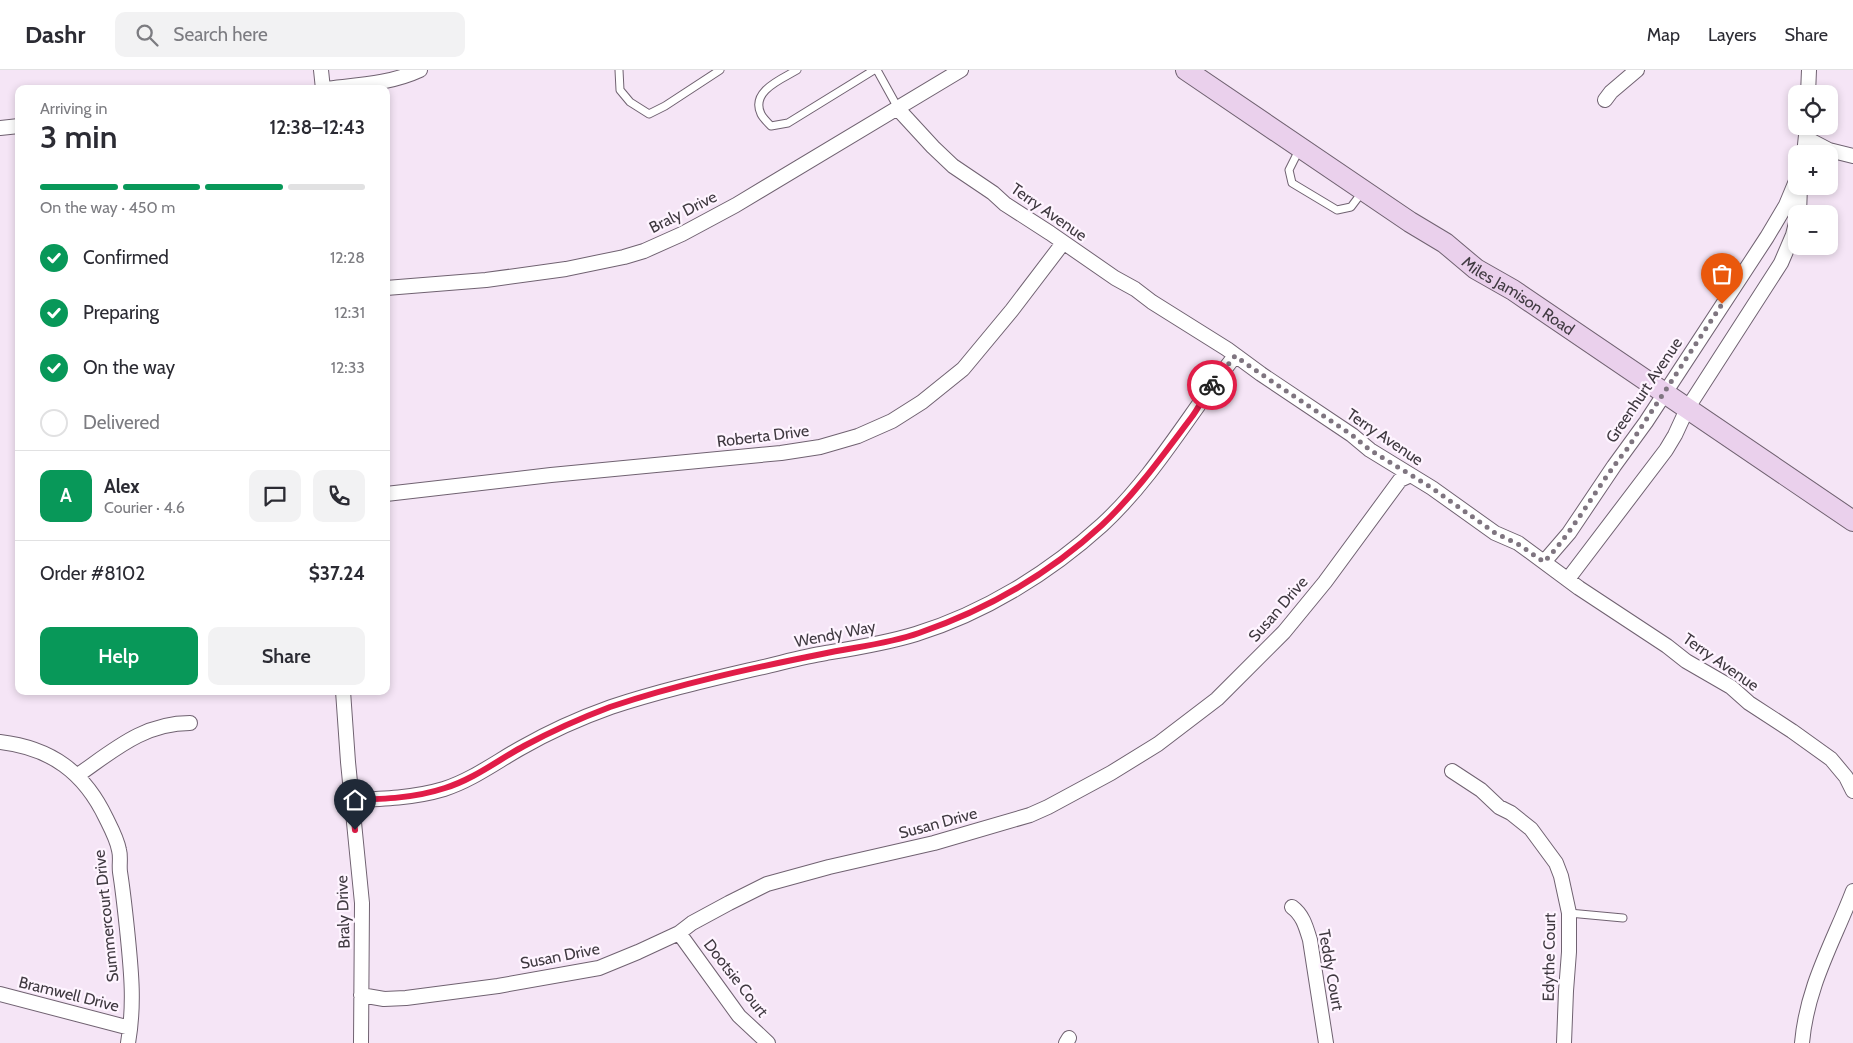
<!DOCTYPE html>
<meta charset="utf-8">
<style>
body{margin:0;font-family:Cabin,sans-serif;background:#f2f2f3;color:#2b2b33;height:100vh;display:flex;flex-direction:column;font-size:19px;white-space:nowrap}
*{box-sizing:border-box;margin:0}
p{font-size:16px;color:#7c7c81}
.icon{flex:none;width:28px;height:28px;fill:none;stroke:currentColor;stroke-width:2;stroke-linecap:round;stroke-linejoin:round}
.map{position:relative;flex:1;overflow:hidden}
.drawer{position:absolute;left:15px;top:15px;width:375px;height:610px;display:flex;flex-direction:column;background:#fff;border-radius:10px;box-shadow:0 2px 8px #0003}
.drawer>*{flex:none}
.buttons{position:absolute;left:1788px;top:15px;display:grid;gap:10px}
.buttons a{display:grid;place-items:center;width:50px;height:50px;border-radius:10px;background:#fff;box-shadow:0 2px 8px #0003;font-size:25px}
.pin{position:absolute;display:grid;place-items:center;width:42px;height:42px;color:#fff;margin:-51px -21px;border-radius:50% 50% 50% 0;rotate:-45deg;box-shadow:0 0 5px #0007}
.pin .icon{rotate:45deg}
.courier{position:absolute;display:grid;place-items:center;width:50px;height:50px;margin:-25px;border:4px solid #e11d48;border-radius:50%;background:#fff;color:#222;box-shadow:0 1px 6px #0007}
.headline em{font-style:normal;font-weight:600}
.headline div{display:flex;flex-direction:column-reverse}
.headline{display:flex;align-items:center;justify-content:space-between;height:85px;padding:0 25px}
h1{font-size:32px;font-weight:600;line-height:38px}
.bar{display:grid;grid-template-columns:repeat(4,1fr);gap:8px 5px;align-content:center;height:60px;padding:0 25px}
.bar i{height:6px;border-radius:4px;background:#e1e1e2}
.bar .active{background:#089859}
.bar p{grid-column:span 4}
.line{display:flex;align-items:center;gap:12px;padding:0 25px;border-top:1px solid #e1e1e2}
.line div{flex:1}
.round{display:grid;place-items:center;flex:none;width:52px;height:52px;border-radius:10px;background:#f2f2f3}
ol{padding:0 25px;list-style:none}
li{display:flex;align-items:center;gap:15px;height:55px}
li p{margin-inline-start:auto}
li .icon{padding:5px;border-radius:50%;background:#089859;color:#fff;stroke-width:4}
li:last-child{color:#7c7c81}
li i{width:28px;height:28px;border:2px solid #e1e1e2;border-radius:50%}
.cta{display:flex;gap:10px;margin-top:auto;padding:10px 25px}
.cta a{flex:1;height:58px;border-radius:10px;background:#089859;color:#fff;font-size:20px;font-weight:600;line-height:58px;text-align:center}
.cta a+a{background:#f2f2f3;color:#2b2b33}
header{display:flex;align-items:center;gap:30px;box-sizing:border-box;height:70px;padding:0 25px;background:#fff;border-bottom:1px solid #e1e1e2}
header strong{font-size:24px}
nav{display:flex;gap:28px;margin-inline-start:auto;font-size:18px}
.search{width:350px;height:45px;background:#f2f2f3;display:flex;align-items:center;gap:12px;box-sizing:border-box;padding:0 18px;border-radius:10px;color:#7c7c81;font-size:19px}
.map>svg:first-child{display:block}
</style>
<header>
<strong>Dashr</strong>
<div class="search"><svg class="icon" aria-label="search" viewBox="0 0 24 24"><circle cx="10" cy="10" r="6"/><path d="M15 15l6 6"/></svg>Search here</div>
<nav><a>Map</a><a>Layers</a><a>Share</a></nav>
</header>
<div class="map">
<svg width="1853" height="973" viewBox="0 0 1853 973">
<rect width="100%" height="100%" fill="#f5e5f6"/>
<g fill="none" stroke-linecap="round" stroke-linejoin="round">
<defs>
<path id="service" d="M619 0 620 20 630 32 649 44 665 36 720 0
M797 0C782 9 750 21 761 44 763 48 768 53 771 56L788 53 874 0
M877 0 898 38
M1299 80 1289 100 1292 113 1337 140 1351 137 1363 121
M1569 843 1623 848"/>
<path id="minor" d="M321 0 323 19
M325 19C357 15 390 14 420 0
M1808 24 1809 0
M1605 30 1611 22 1637 0
M898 39 933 77 953 96 993 123 1005 134 1050 163 1115 208 1135 219 1152 232 1227 279 1261 304 1352 365 1370 380 1432 418 1495 463 1518 473 1579 518 1667 576 1686 591 1731 617 1749 633 1792 661 1831 689 1846 707 1853 721
M0 58 19 56
M1806 68 1829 80 1853 86
M1804 84 1807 56
M1799 144 1800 116
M386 218 486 210 566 199 624 187 644 181 682 164 736 135 961 0
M386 424 551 405 781 383 820 377 858 366 892 351 922 332 963 299 1012 240 1063 173
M1544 492 1569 463 1614 396 1646 352 1767 167 1786 135 1796 111
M1568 509 1666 380 1675 365 1687 339 1781 193 1793 165 1796 153
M343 621 348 692 362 833 361 973
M0 672C51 678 84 702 106 748 111 758 117 769 119 780 121 787 119 795 120 802 123 821 125 840 127 859 131 899 135 933 128 973
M1452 701 1481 720 1499 737 1511 743 1531 759 1556 793 1561 806 1569 843V882L1566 921 1564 973
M78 705C114 680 144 653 190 653
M352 730C383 729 414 728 444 719 472 710 496 692 521 678 549 662 580 648 611 637 656 622 703 611 750 600 775 595 800 587 826 583 856 578 887 573 916 564 984 543 1049 503 1102 455 1155 406 1190 342 1235 286
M1292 837C1303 845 1306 857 1310 870L1326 973
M679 863 739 946 768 973
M0 924 130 958
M361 925 384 929 406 928 498 916 599 898 638 882 679 863 692 853 729 833 767 814 829 797 934 773 1030 745 1048 737 1111 703 1158 674 1217 629 1284 562 1325 512 1400 410 1411 405
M1066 973 1069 968
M1802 973C1807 916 1833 873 1853 821"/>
<g id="secondary">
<path id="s1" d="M1186 0 1410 152 1445 173 1476 199 1513 220 1853 451"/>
</g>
</defs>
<use href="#service" stroke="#706271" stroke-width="9"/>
<use href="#minor" stroke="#706271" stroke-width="16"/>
<use href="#secondary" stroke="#706271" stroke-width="22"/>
<use href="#service" stroke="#fff" stroke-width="7"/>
<use href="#minor" stroke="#fff" stroke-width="14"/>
<use href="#secondary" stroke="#ead0ec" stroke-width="20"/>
</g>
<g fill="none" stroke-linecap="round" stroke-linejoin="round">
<path stroke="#7f7580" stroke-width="5" stroke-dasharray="0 9" d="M1212 315 1235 286 1261 304 1352 365 1370 380 1432 418 1495 463 1518 474 1544 492C1576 458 1597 416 1627 379L1722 234"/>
<path stroke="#e11d48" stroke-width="6" d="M355 760 352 730C384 729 415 728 445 718 474 709 498 690 524 676 552 661 581 648 610 637 678 614 752 598 822 584 855 577 888 574 919 563 986 540 1050 503 1102 455 1136 423 1163 385 1191 348 1199 338 1204 325 1212 315"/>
</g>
<g text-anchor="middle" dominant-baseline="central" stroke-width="4.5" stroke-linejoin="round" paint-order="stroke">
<g font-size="16" fill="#3f3940" stroke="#fef4ff">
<text transform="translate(683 142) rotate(-27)">Braly Drive</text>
<text transform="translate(1049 142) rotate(35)">Terry Avenue</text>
<text stroke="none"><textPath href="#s1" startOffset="402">Miles Jamison Road</textPath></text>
<text transform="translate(1644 320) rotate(-56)">Greenhurt Avenue</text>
<text transform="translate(763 366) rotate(-7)">Roberta Drive</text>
<text transform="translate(1385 367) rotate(34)">Terry Avenue</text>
<text transform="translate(1278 539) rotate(-49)">Susan Drive</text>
<text transform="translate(835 564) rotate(-11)">Wendy Way</text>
<text transform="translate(1721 592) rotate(35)">Terry Avenue</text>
<text transform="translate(938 753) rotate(-15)">Susan Drive</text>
<text transform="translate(343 842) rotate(-92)">Braly Drive</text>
<text transform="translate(106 846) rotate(-96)">Summercourt Drive</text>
<text transform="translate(560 886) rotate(-11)">Susan Drive</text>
<text transform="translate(1549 887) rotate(-89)">Edythe Court</text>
<text transform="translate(1331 900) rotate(80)">Teddy Court</text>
<text transform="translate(736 908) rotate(52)">Dootsie Court</text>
<text transform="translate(69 924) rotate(14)">Bramwell Drive</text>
</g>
</g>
</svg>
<div class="buttons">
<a><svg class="icon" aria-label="locate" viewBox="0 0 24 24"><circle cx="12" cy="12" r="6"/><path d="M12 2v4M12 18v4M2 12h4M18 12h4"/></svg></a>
<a>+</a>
<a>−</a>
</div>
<div class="pin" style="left:1722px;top:234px;background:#ea580c"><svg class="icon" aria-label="bag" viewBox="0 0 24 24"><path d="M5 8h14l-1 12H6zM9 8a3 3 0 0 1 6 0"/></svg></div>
<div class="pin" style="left:355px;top:760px;background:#1f2937"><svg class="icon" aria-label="home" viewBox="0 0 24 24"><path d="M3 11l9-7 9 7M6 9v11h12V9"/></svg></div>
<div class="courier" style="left:1212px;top:315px"><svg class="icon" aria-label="bike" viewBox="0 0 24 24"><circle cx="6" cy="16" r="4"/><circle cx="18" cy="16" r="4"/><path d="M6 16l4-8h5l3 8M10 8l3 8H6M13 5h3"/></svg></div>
<section class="drawer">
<div class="headline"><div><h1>3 min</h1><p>Arriving in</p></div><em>12:38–12:43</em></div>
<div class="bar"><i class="active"></i><i class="active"></i><i class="active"></i><i></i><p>On the way · 450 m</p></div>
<ol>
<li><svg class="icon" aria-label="check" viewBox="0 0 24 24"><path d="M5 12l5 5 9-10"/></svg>Confirmed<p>12:28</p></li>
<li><svg class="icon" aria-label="check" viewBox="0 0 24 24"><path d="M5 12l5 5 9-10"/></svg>Preparing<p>12:31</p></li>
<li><svg class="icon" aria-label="check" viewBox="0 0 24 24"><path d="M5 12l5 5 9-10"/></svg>On the way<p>12:33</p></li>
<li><i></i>Delivered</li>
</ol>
<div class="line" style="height:90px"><b class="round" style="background:#089859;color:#fff">A</b><div><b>Alex</b><p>Courier · 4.6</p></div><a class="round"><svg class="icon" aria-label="chat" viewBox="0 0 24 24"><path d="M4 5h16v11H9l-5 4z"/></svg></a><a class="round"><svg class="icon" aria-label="phone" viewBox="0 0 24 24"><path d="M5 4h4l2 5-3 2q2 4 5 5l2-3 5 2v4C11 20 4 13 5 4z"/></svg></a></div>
<div class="line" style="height:65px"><div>Order #8102</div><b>$37.24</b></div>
<div class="cta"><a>Help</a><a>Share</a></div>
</section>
</div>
